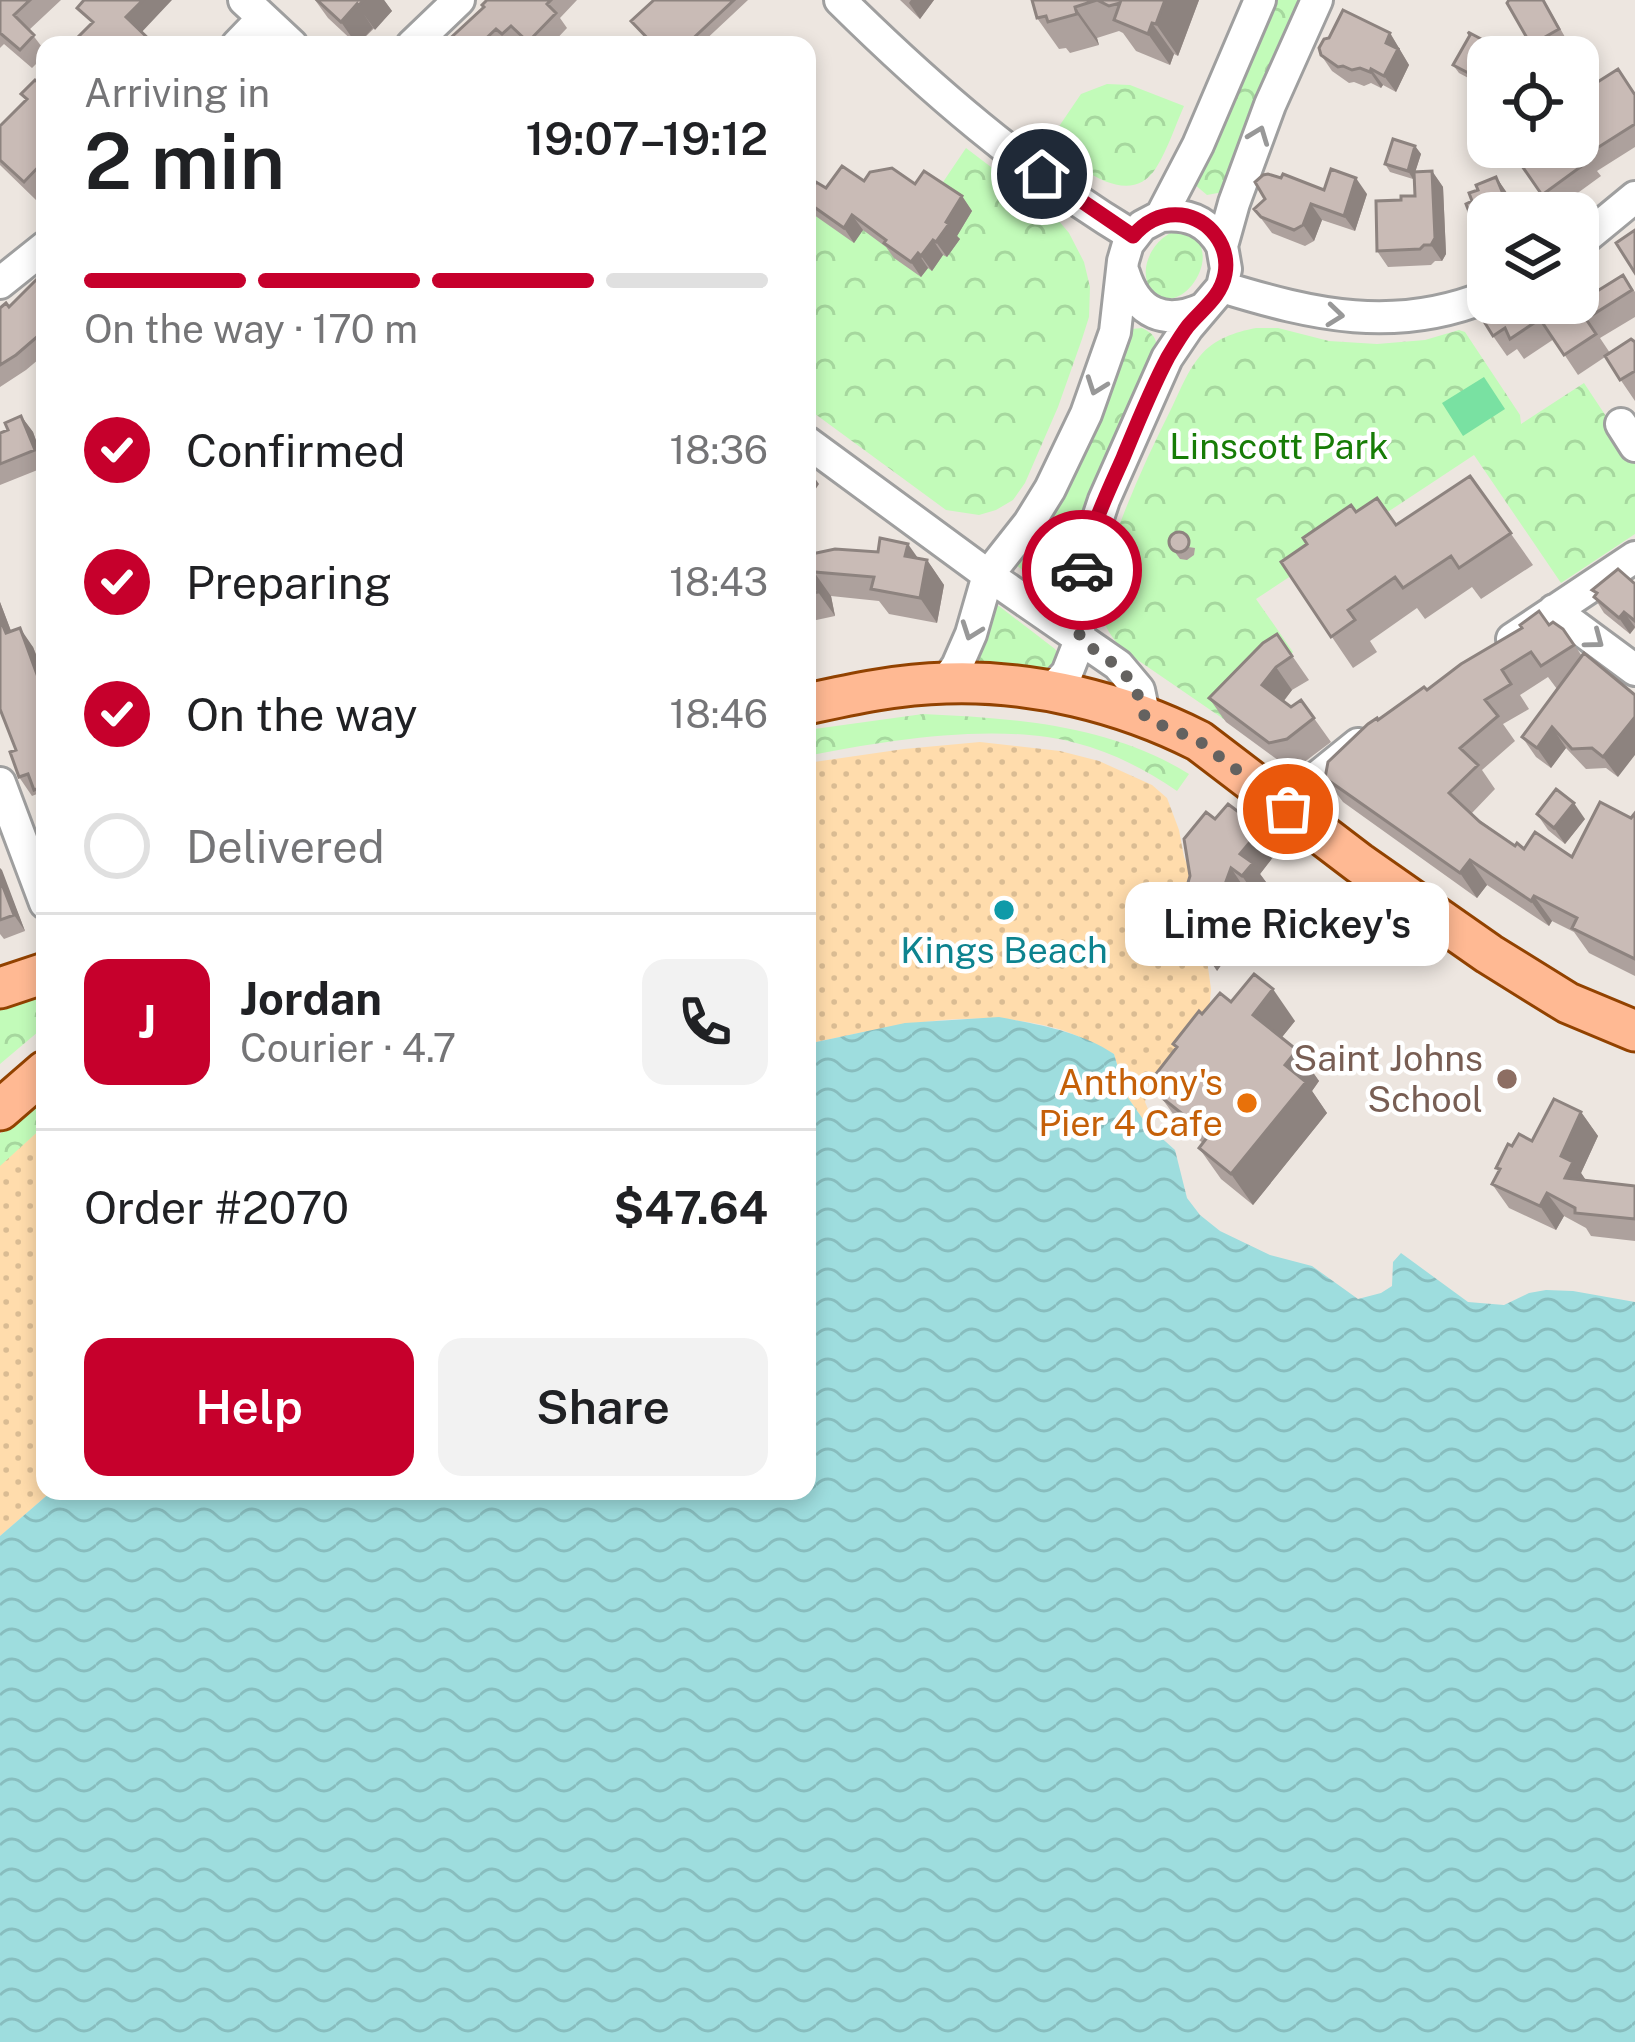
<!DOCTYPE html>
<meta charset="utf-8">
<style>
body{margin:0;font-family:"Public Sans",sans-serif;background:#f2f2f2;color:#202124;height:100vh;display:flex;flex-direction:column;font-size:45px;white-space:nowrap}
*{box-sizing:border-box;margin:0}
p{font-size:39px;color:#757577}
.icon{flex:none;width:66px;height:66px;fill:none;stroke:currentColor;stroke-width:2;stroke-linecap:round;stroke-linejoin:round}
.map{position:relative;flex:1;overflow:hidden}
.drawer{position:absolute;left:36px;top:36px;width:780px;height:1464px;display:flex;flex-direction:column;background:#fff;border-radius:24px;box-shadow:0 6px 18px #0003}
.drawer>*{flex:none}
.buttons{position:absolute;left:1467px;top:36px;display:grid;gap:24px}
.buttons a{display:grid;place-items:center;width:132px;height:132px;border-radius:24px;background:#fff;box-shadow:0 6px 18px #0003;font-size:60px}
.pin{position:absolute;display:grid;place-items:center;width:102px;height:102px;color:#fff;margin:-51px;border:6px solid #fff;border-radius:50%;box-shadow:0 3px 12px #0007}
.courier{position:absolute;display:grid;place-items:center;width:120px;height:120px;margin:-60px;border:9px solid #c6002c;border-radius:50%;background:#fff;color:#222;box-shadow:0 3px 15px #0007}
.bubble{position:absolute;height:84px;border-radius:24px;background:#fff;box-shadow:0 6px 18px #0003;font-size:39px;font-weight:600;line-height:84px;text-align:center}
.headline em{font-style:normal;font-weight:600}
.headline div{display:flex;flex-direction:column-reverse}
.headline{display:flex;align-items:center;justify-content:space-between;height:204px;padding:0 48px}
h1{font-size:78px;font-weight:600;line-height:90px}
.bar{display:grid;grid-template-columns:repeat(4,1fr);gap:18px 12px;align-content:center;height:144px;padding:0 48px}
.bar i{height:15px;border-radius:9px;background:#e0e0e0}
.bar .on{background:#c6002c}
.bar p{grid-column:span 4}
.line{display:flex;align-items:center;gap:30px;padding:0 48px;border-top:3px solid #e0e0e0}
.line div{flex:1}
.round{display:grid;place-items:center;flex:none;width:126px;height:126px;border-radius:24px;background:#f2f2f2}
ol{padding:0 48px;list-style:none}
li{display:flex;align-items:center;gap:36px;height:132px}
li p{margin-inline-start:auto}
li .icon{padding:12px;border-radius:50%;background:#c6002c;color:#fff;stroke-width:4}
li:last-child{color:#757577}
li i{width:66px;height:66px;border:6px solid #e0e0e0;border-radius:50%}
.button{display:flex;gap:24px;margin-top:auto;padding:24px 48px}
.button a{flex:1;height:138px;border-radius:24px;background:#c6002c;color:#fff;font-size:48px;font-weight:600;line-height:138px;text-align:center}
.button a+a{background:#f2f2f2;color:#202124}
.map>svg:first-child{display:block}
</style>
<div class="map">
<svg width="1635" height="2042" viewBox="0 0 1635 2042">
<defs>
<pattern id="sand-dots" width="8" height="8" patternUnits="userSpaceOnUse" patternTransform="scale(3)"><rect width="8" height="8" fill="#ffdcac"/><path d="M2 2h.1M6 6h.1" fill="none" stroke="#dabc93" stroke-width="1.8" stroke-linecap="round"/></pattern>
<pattern id="park-crowns" width="20" height="18" patternUnits="userSpaceOnUse" patternTransform="scale(3)"><rect width="20" height="18" fill="#c2fbb9"/><path d="M2 6a3 3 0 1 1 6 0M12 15a3 3 0 1 1 6 0" fill="none" stroke="#a6d79e"/></pattern>
<pattern id="water-waves" width="16" height="10" patternUnits="userSpaceOnUse" patternTransform="scale(3)"><rect width="16" height="10" fill="#9eddde"/><path d="M0 5q4-4 8 0t8 0" fill="none" stroke="#88bdbe"/></pattern>
</defs>
<rect width="100%" height="100%" fill="#ede6e0"/>
<path fill="url(#sand-dots)" d="M980 742 1060 751 1099 761 1152 785 1167 798 1179 830 1184 857 1197 888 1211 989 1208 1024 1164 1074 1150 1079 1145 1102 1153 1121 1147 1125 1126 1095 1114 1054C1095 1045 1075 1033 1055 1028 973 1006 888 1027 807 1044V763L904 749Z
M45 1125V1491H52L0 1536V1165Z"/>
<path fill="url(#park-crowns)" d="M1268 0H1304L1223 192 1207 195 1194 184Z
M1107 84 1130 85 1184 106C1175 126 1168 149 1156 168 1128 212 1075 163 1047 144L1081 94Z
M966 148 1053 214 1069 233 1084 262 1090 287 1089 317 1082 339 1058 407 1025 483 1013 500 996 510 979 515 946 510 807 408V202L939 188Z
M1181 230C1233 246 1179 326 1151 289 1135 267 1158 232 1181 230Z
M1142 328C1153 333 1157 338 1157 351 1122 428 1076 508 1062 593L1057 596 1012 562 1124 335 1132 329Z
M1256 328H1278L1329 341 1377 344 1425 340 1459 330 1465 332 1520 415 1521 424 1584 383 1635 460V534L1561 583 1474 455 1256 599 1293 652 1225 720 1123 650C1105 631 1096 611 1100 584 1102 569 1109 554 1114 540 1130 494 1151 449 1173 405 1181 388 1188 370 1200 356 1214 339 1235 332 1256 328Z
M995 603 1055 649 1059 655 1053 670 1046 672 971 661Z
M923 714C1014 718 1110 725 1189 774L1177 791C1146 770 1112 752 1076 743 998 722 886 740 807 756V730Z
M45 994V1026L0 1064V1010Z
M45 1096V1125L0 1166V1134Z"/>
<path fill="#79e1a2" d="M1484 377 1505 409 1463 436 1442 403Z"/>
<path fill="url(#water-waves)" d="M999 1017C1040 1025 1079 1031 1114 1054L1126 1095 1147 1125 1175 1150 1187 1198 1200 1215 1220 1231 1270 1255 1312 1266 1358 1299 1381 1293 1392 1286 1393 1262 1401 1253 1468 1302 1504 1305 1529 1293 1546 1290 1573 1291 1635 1302V2042H0V1536L52 1491H807V1044L905 1023Z"/>
<g fill="none" stroke-linecap="round" stroke-linejoin="round">
<defs>
<path id="minor" d="M244 0 292 45
M840 0C929 88 1025 171 1133 236
M237 45 263 18
M412 45 459 0
M1161 216C1188 213 1208 221 1222 246
M1578 244 1635 197
M1124 273C1137 314 1165 326 1204 308
M0 283 45 247
M1222 287C1313 315 1395 334 1488 296
M1621 424 1635 446
M807 442 988 575 1118 665 1139 690 1145 718
M1554 610 1635 670
M1512 639 1635 557
M945 683 957 666 971 634 988 575 1029 523 1050 489 1086 414 1115 332 1123 261 1128 244 1142 226 1161 216 1198 145 1260 0
M1051 690 1067 673 1080 640 1078 618 1083 563 1104 500 1167 358 1188 327 1222 287 1226 269 1222 246 1234 203 1270 105 1317 0
M0 783 45 903
M1288 809 1306 786 1358 744"/>
<path id="major" d="M807 704C853 694 899 684 946 683 1032 680 1122 702 1199 741L1359 863 1489 954 1568 1003 1635 1031
M0 988 45 973
M0 1110 45 1071"/>
</defs>
<use href="#minor" stroke="#9f9f9f" stroke-width="36"/>
<use href="#major" stroke="#924200" stroke-width="45"/>
<use href="#minor" stroke="#fff" stroke-width="30"/>
<use href="#major" stroke="#ffb993" stroke-width="39"/>
</g>
<path fill="#ada19d" d="M0 0H61L29 30 45 51V55L32 68 4 44 0 48Z
M315 0H384L392 11 357 45 328 18Z
M487 0H577L560 18 567 28 551 45H526L522 41 518 45H443L484 7Z
M654 0H748L700 45H652L631 21Z
M900 0H934L920 19Z
M1032 0H1199L1178 56 1174 54 1170 65 1136 51 1123 33 1119 31 1097 38 1099 45 1070 53 1066 48 1059 49 1037 18Z
M1545 2 1565 37 1537 53 1531 45Z
M1390 33 1409 65 1396 92 1383 85 1381 88 1371 83 1364 86 1354 82 1349 83 1332 71 1321 55Z
M1488 57V82L1485 87 1459 73 1453 65Z
M45 89V191L36 200 0 165V126L26 100 21 94Z
M1635 93V147L1597 171 1601 176 1553 211 1522 166 1563 150Z
M1415 146 1421 154 1415 172 1432 171 1443 187 1446 254 1442 261H1435L1431 265 1388 267 1377 251 1415 196 1414 177 1413 179 1390 172 1385 164Z
M1496 177 1507 193 1516 213H1488V248L1478 235 1472 201 1478 190Z
M1281 178 1324 190 1367 194 1355 231 1322 220 1314 241 1305 246 1272 233 1254 209 1265 199Z
M807 181 814 186 826 188 864 181 915 184 962 196 972 211 957 236 960 239 947 257 943 255 932 271 928 268 921 277 894 258 886 247 863 230 854 243 807 210Z
M45 271V354L26 370 0 387V308L9 307Z
M1623 275 1635 292V317L1600 338 1610 353 1635 342V401L1605 357 1578 375 1554 339 1524 359 1517 349 1507 356 1493 336 1488 310 1578 303Z
M21 416 33 432 45 467 0 485V433L8 430Z
M1470 476 1533 565 1481 599 1472 587 1425 619 1417 608 1370 641 1377 652 1353 668 1281 562 1356 512 1396 525Z
M1169 544 1195 548 1194 555 1187 560 1180 559Z
M807 555 927 560 944 585 937 623 889 614 879 601 831 596 835 616 807 622Z
M1635 584V628L1630 634 1604 613 1594 597 1596 595 1592 590Z
M0 602 11 631 33 647 45 676V806L37 794 32 796 19 777 16 750 0 709Z
M1549 625 1563 629 1582 656 1618 777 1606 768 1586 769 1566 748 1551 768 1536 757 1522 737 1557 689 1548 677 1520 695 1529 709 1503 724 1515 741 1482 770 1495 789 1471 814 1515 846 1572 857 1631 818 1635 813V976L1589 953 1574 932 1552 921 1549 926 1487 885 1477 898 1343 802 1325 778 1378 720 1427 690Z
M1277 634 1309 680 1292 690 1284 701 1291 707 1301 700 1331 742 1303 763 1286 766 1226 722 1209 698Z
M1537 814 1585 819 1565 844 1548 830Z
M1215 819 1277 852 1260 874 1269 886 1259 900 1247 892 1234 930 1236 944 1217 971Z
M0 868 25 931 4 939 0 934Z
M1231 1002 1295 1021 1281 1038 1297 1050 1319 1081 1312 1091 1327 1113 1253 1205 1221 1179 1199 1148 1203 1143 1183 1128 1161 1097 1163 1095 1152 1079 1176 1048 1173 1044 1202 1014Z
M1581 1112 1598 1136 1581 1173 1586 1181 1635 1186V1241L1591 1236 1586 1228 1564 1216 1556 1230 1509 1208 1492 1184 1499 1171 1496 1168 1512 1146 1532 1141Z"/>
<path fill="#8d837f" d="M143 0H172L139 35 126 17Z
M364 0H384L392 11 375 30 358 6Z
M911 0H934L920 19 909 3Z
M1165 0H1199L1178 56 1156 24Z
M357 4 373 28 357 45 341 22Z
M1075 7 1097 38 1099 45 1077 14Z
M1152 23 1174 54 1170 65 1148 34Z
M1390 33 1409 65 1396 92 1384 76 1386 43Z
M1488 64V82L1485 87 1480 79Z
M1371 69 1383 85 1381 88 1370 72Z
M1415 146 1421 154 1413 179 1408 171Z
M1432 171 1443 187 1446 254 1442 261 1431 245Z
M1496 177 1507 193 1516 213H1511Z
M1356 178 1367 194 1355 231 1344 216Z
M962 196 972 211 957 236 960 239 947 257 936 242 946 222Z
M1311 204 1322 220 1314 241 1303 225Z
M852 215 863 230 854 243 844 228Z
M933 240 943 255 932 271 921 256Z
M918 253 928 268 921 277 911 262Z
M21 416 33 432 45 465 35 450Z
M807 467 819 484 807 502Z
M908 544 925 568 905 556Z
M927 560 944 585 937 623 920 598Z
M814 572 831 596 835 616 818 592Z
M0 602 19 652 6 633 0 619Z
M1624 612 1635 627 1630 634 1619 618Z
M20 628 33 647 45 678 38 677Z
M1276 667 1292 690 1278 708 1262 685Z
M1635 717V755L1618 777 1603 757Z
M1552 727 1566 748 1551 768 1537 748Z
M1574 803 1585 819 1565 844 1554 828Z
M1261 829 1277 852 1260 874 1269 886 1259 900 1242 876 1240 854Z
M1470 860 1487 885 1477 898 1460 873Z
M0 868 2 870 25 931 14 915 0 879Z
M1231 868 1247 892 1234 930 1236 944 1217 971 1201 947Z
M1534 896 1552 921 1549 926 1531 901Z
M1273 989 1295 1021 1275 1046 1253 1015Z
M1297 1050 1319 1081 1312 1091 1327 1113 1253 1205 1231 1174 1285 1065Z
M1581 1112 1598 1136 1581 1173 1590 1186 1565 1178 1561 1156Z
M1547 1193 1564 1216 1556 1230 1540 1206Z"/>
<path fill="#c9bbb6" stroke="#8d837f" stroke-width="3" d="M0 0H30L14 15 34 35 20 50 0 33Z
M84 0H143L126 17 155 45H70L93 22 77 8Z
M317 0H364L358 6 357 4 341 22Z
M487 0H551L547 4 556 13 528 42 511 26 502 34 496 29 479 45H443L484 7 482 5Z
M654 0H734L686 45H654L631 21Z
M1032 0H1165L1156 24 1152 23 1148 34 1114 20 1120 3 1109 6 1097 0 1075 7 1077 14 1048 22 1046 16 1037 18Z
M1509 0H1543L1559 29 1531 45 1507 3Z
M1343 10 1390 33 1386 43 1398 49 1384 76 1371 69 1370 72 1360 68 1352 70 1343 66 1338 67 1321 55 1319 48 1324 39 1329 38Z
M1468 32 1515 57H1488V64L1480 79 1453 65 1470 35Z
M1618 69 1635 95V124L1586 155 1590 160 1542 195 1522 166 1528 163 1518 150 1522 147H1561L1563 150 1568 147H1578V139L1596 126 1581 102 1589 97 1585 90Z
M35 80 45 89V160L24 182 0 160V126L27 99 21 94Z
M1393 139 1415 146 1408 171 1385 164Z
M842 166 864 181 870 172 892 168 915 184 924 171 962 196 946 222 949 224 936 242 933 240 921 256 918 253 911 262 884 243 886 240 852 215 844 228 807 202V181L814 186 816 182 826 188Z
M1331 169 1356 178 1344 216 1311 204 1303 225 1294 230 1261 217 1254 209 1265 199 1255 182 1263 175 1268 174 1281 178 1283 174 1324 190Z
M1432 171 1435 238 1431 245H1424L1420 249 1377 251 1376 201 1401 200V196H1415L1414 172Z
M1496 177 1511 213H1488V231L1478 235 1466 204 1472 201 1469 193 1478 190 1476 185Z
M1635 230V273L1616 243Z
M45 271V330L16 355 0 365V308L6 303 9 307Z
M1623 275 1632 290 1586 319 1596 334 1564 355 1540 319 1510 339 1505 328 1493 336 1480 315 1488 310 1486 307 1492 303H1578Z
M1631 339 1635 342V371L1620 380 1605 356Z
M21 416 35 450 0 464V433L8 430 5 423Z
M1470 476 1511 533 1459 568 1451 556 1403 588 1395 577 1348 610 1355 620 1331 637 1281 562 1307 544 1303 538 1351 505 1356 512 1377 498 1396 525Z
M1169 542a10 10 0 1 1 20 0a10 10 0 1 1-20 0Z
M880 538 908 544 905 556 927 560 920 598 871 589 874 577 814 572 818 592 807 594V555L835 549 878 552Z
M1618 569 1635 584V621L1624 612 1619 618 1594 597 1597 593 1592 590Z
M1539 611 1549 625 1553 622 1563 629 1574 645 1541 666 1531 652 1502 670 1511 684 1485 700 1498 716 1460 748 1478 765 1449 793 1480 822 1515 846 1517 843 1524 849 1535 832 1572 857 1600 802 1631 818 1635 813V959L1572 928 1577 918 1534 896 1531 901 1470 860 1460 873 1325 778 1328 762 1368 724 1377 718 1378 720 1424 687 1427 690 1461 664 1522 628 1520 625Z
M0 619 6 633 20 628 38 677 44 675 45 677V730L38 733 45 752V762L43 763 45 770V786L34 790 28 774 19 777 10 752 16 750 0 709Z
M1277 634 1292 656 1276 667 1262 685 1291 707 1301 700 1314 718 1287 739 1269 743 1209 698 1263 643Z
M1584 653 1635 695V717L1603 757 1592 748 1572 749 1552 727 1537 748 1522 737Z
M1556 789 1574 803 1554 828 1537 814Z
M1228 804 1261 829 1240 854 1253 863 1242 876 1231 868 1217 906 1220 921 1201 947 1190 893 1186 889 1190 876 1184 839 1206 812 1215 819Z
M0 879 14 915 0 920Z
M1254 974 1273 989 1253 1015 1297 1050 1285 1065 1306 1082 1231 1174 1199 1148 1209 1135 1161 1097 1166 1090 1152 1079 1177 1047 1173 1044 1199 1011 1202 1014 1220 993 1231 1002Z
M1554 1099 1581 1112 1561 1156 1573 1162 1565 1178 1635 1186V1219L1575 1213V1208L1547 1193 1540 1206 1492 1184 1500 1169 1496 1168 1508 1144 1512 1146 1519 1134 1532 1141Z"/>
<defs><path id="oneway-chevron" d="M-2-3.5L2.5 0L-2 3.5" fill="none" stroke-width="1.6" stroke-linecap="round" stroke-linejoin="round" transform="scale(3)"/></defs>
<g stroke="#989898">
<use href="#oneway-chevron" transform="translate(1259 135) rotate(-69)"/>
<use href="#oneway-chevron" transform="translate(1335 315) rotate(6)"/>
<use href="#oneway-chevron" transform="translate(1096 386) rotate(110)"/>
<use href="#oneway-chevron" transform="translate(971 631) rotate(110)"/>
<use href="#oneway-chevron" transform="translate(1595 640) rotate(37)"/>
</g>
<g fill="none" stroke-linecap="round" stroke-linejoin="round">
<path stroke="#646260" stroke-width="12" stroke-dasharray="0 21.6" d="M1082 570 1078 618 1080 640C1116 665 1135 673 1145 718L1199 741 1288 809"/>
<path stroke="#c6002c" stroke-width="15" d="M1042 174 1133 236C1146 221 1161 213 1181 215 1210 219 1230 246 1225 274 1221 297 1202 309 1188 326 1181 335 1174 347 1168 357 1151 389 1137 424 1123 458 1107 494 1089 531 1082 570"/>
</g>
<circle fill="#0f9aa8" stroke="#fff" stroke-width="4.5" cx="1004" cy="910" r="12"/>
<circle fill="#8d6e63" stroke="#fff" stroke-width="4.5" cx="1507" cy="1079" r="12"/>
<circle fill="#e8710a" stroke="#fff" stroke-width="4.5" cx="1247" cy="1103" r="12"/>
<g text-anchor="middle" dominant-baseline="central" stroke-width="9" stroke-linejoin="round" paint-order="stroke">
<g font-size="36" fill="#177c06" stroke="#fff">
<text x="1279" y="446">Linscott Park</text>
</g>
<g font-size="36" fill="#0d838f" stroke="#fff">
<text x="1004" y="950">Kings Beach</text>
</g>
<g font-size="36" fill="#785e54" stroke="#fff" text-anchor="end">
<text x="1483" y="1058">Saint Johns<tspan x="1483" dy="41">School</tspan></text>
</g>
<g font-size="36" fill="#c56008" stroke="#fff" text-anchor="end">
<text x="1223" y="1082">Anthony's<tspan x="1223" dy="41">Pier 4 Cafe</tspan></text>
</g>
</g>
</svg>
<div class="buttons">
<a><svg class="icon" aria-label="locate" viewBox="0 0 24 24"><circle cx="12" cy="12" r="6"/><path d="M12 2v4M12 18v4M2 12h4M18 12h4"/></svg></a>
<a><svg class="icon" aria-label="layers" viewBox="0 0 24 24"><path d="M12 4l9 5-9 5-9-5zM3 14l9 5 9-5"/></svg></a>
</div>
<div class="pin" style="left:1288px;top:809px;background:#ea580c"><svg class="icon" aria-label="bag" viewBox="0 0 24 24"><path d="M5 8h14l-1 12H6zM9 8a3 3 0 0 1 6 0"/></svg></div>
<div class="pin" style="left:1042px;top:174px;background:#1f2937"><svg class="icon" aria-label="home" viewBox="0 0 24 24"><path d="M3 11l9-7 9 7M6 9v11h12V9"/></svg></div>
<div class="courier" style="left:1082px;top:570px"><svg class="icon" aria-label="car" viewBox="0 0 24 24"><path d="M5 17H2v-5l4-1 3-4h7l3 4 3 1v5h-3M9 17h6M6 11h13"/><circle cx="7" cy="17" r="2"/><circle cx="17" cy="17" r="2"/></svg></div>
<div class="bubble" style="left:1125px;top:882px;width:324px">Lime Rickey's</div>
<section class="drawer">
<div class="headline"><div><h1>2 min</h1><p>Arriving in</p></div><em>19:07–19:12</em></div>
<div class="bar"><i class="on"></i><i class="on"></i><i class="on"></i><i></i><p>On the way · 170 m</p></div>
<ol>
<li><svg class="icon" aria-label="check" viewBox="0 0 24 24"><path d="M5 12l5 5 9-10"/></svg>Confirmed<p>18:36</p></li>
<li><svg class="icon" aria-label="check" viewBox="0 0 24 24"><path d="M5 12l5 5 9-10"/></svg>Preparing<p>18:43</p></li>
<li><svg class="icon" aria-label="check" viewBox="0 0 24 24"><path d="M5 12l5 5 9-10"/></svg>On the way<p>18:46</p></li>
<li><i></i>Delivered</li>
</ol>
<div class="line" style="height:216px"><b class="round" style="background:#c6002c;color:#fff">J</b><div><b>Jordan</b><p>Courier · 4.7</p></div><a class="round"><svg class="icon" aria-label="phone" viewBox="0 0 24 24"><path d="M5 4h4l2 5-3 2q2 4 5 5l2-3 5 2v4C11 20 4 13 5 4z"/></svg></a></div>
<div class="line" style="height:156px"><div>Order #2070</div><b>$47.64</b></div>
<div class="button"><a>Help</a><a>Share</a></div>
</section>
</div>
